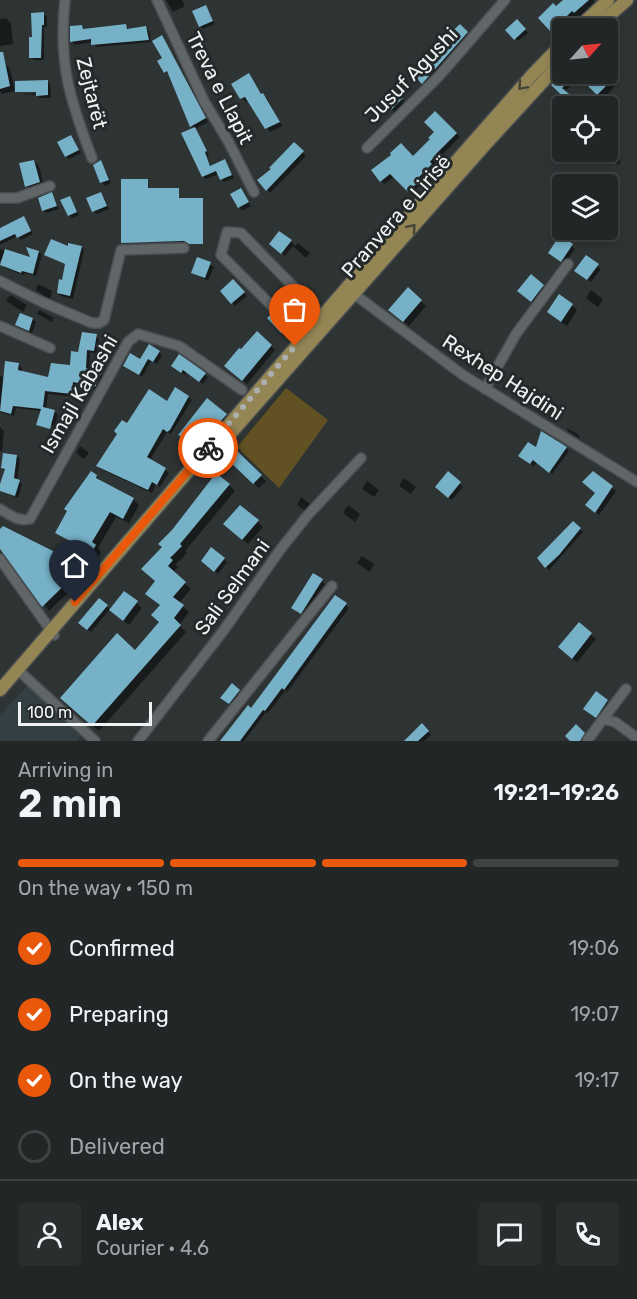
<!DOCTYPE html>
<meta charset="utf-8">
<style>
body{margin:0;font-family:Rubik,sans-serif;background:#2a2e2f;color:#f1f3f6;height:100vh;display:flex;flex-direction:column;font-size:22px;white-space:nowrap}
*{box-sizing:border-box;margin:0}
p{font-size:20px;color:#a2a5a7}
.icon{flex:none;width:33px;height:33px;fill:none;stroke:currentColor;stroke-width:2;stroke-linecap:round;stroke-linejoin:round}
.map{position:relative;height:741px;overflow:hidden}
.details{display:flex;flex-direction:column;background:#222627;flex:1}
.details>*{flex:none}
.needle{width:39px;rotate:63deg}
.controls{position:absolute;left:552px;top:18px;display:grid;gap:12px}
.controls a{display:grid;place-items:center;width:66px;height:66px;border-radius:6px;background:#222627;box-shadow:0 3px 9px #0003,0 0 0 2px #3f4344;font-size:30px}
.scale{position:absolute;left:18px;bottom:15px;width:134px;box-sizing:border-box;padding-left:6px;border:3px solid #f0f3f4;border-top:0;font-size:16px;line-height:21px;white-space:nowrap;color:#f0f3f4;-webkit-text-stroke:4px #24292a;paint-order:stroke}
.pin{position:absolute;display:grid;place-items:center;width:51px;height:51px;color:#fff;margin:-62px -26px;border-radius:50% 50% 50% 0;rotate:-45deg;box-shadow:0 0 6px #0007}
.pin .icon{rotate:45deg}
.courier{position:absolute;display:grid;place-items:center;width:60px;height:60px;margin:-30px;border:4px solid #ea580c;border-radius:50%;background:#fff;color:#222;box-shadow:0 2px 8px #0007}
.summary em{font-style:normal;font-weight:600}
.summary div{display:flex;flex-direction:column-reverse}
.summary{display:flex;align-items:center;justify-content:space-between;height:102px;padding:0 18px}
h1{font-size:39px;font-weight:600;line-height:45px}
.bar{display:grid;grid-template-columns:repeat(4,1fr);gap:9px 6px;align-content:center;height:72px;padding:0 18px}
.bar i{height:8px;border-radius:4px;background:#3f4344}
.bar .selected{background:#ea580c}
.bar p{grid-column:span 4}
.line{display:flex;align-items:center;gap:15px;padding:0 18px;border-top:2px solid #3f4344}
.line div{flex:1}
.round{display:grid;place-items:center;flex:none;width:63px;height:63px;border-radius:6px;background:#2a2e2f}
ol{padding:0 18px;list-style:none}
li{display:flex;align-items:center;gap:18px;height:66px}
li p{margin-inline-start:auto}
li .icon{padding:6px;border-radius:50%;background:#ea580c;color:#fff;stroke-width:4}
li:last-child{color:#a2a5a7}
li i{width:33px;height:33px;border:3px solid #3f4344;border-radius:50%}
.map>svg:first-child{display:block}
</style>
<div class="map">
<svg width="637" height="741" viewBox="0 0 637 741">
<rect width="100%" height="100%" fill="#2e3334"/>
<path fill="#343f44" d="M27 686 81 736 78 741H0V715Z"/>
<path fill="#625223" d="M286 388 328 420 279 488 237 447Z"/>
<path fill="#0007" d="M166 0H182L185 6 173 12Z
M566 0H593L596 3 580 17 578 15 557 36 540 18Z
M205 7 215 24 203 29 200 26Z
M43 14 47 17V27H44V60H34L30 57 33 38Z
M6 18 11 24 13 44 0 46V19Z
M517 21 528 33 518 41 507 30Z
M82 26 85 30 126 26 129 29 146 28 149 31 151 42 96 47 93 42 75 45 72 42Z
M460 26 470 36 426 86 418 78Z
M162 37 208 122 195 129 209 155 207 156 211 167 224 161 234 178 224 182 219 174 206 179 203 176 194 129 170 74 165 72Z
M5 64 10 69 15 91 2 94 0 92V65Z
M567 74 575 82 564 92 577 103 574 106 553 86Z
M595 74H602L615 86 603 99 586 82Z
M252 79 262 95 267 98 282 126 270 132 249 100 246 102 242 98Z
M47 81 50 84 51 98H40L37 95 19 94 43 93V90L16 92V83Z
M392 90 405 102 395 112 383 100Z
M435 113 460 137 441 156 432 167 434 169 412 194 394 177 384 184 373 170 414 158 432 139 436 132Z
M71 137 81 153 69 159 66 156Z
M294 144 306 156 270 193 259 180 273 169Z
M616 157 621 162 618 165 613 159Z
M34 161 39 166 44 187 32 191 27 186Z
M101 162 111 183 105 186 102 182 95 165Z
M148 181 149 190H178L179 199 203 200V244H192L186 242H122Z
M241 190 251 206 242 211 232 195Z
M52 194 59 209 47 213 43 210Z
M101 194 109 209 97 214 94 211Z
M70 198 79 215 72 218 69 215Z
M23 218 33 234 21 240 18 236 0 245V226L2 228Z
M561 237 575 249 564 264 553 256Z
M291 241 295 246 298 243 310 253 306 258 293 246 285 256 274 247Z
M81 247 84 250 73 299 61 296 58 293 64 282 66 265 46 255 69 248Z
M0 249 33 259 39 252 42 255 36 276 25 273 24 275 5 268 2 264 3 261 0 260Z
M586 257 601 269 591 282 579 274Z
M198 258 214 267 208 281 193 272Z
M233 281 247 296 235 306 222 291Z
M38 284 52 291 50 299 36 290Z
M543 286 548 291 537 306 525 296Z
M408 290 426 306 409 326 396 315Z
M591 290 603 299 598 307 586 298Z
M289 294 306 312 297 322 299 324 286 336 269 318 286 302Z
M10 295 27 305 23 312 6 301Z
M572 305 577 310 567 326 554 317Z
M39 310 54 318 52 322 37 314Z
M32 319 36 322 32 333 17 325Z
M257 333 275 350 247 384 231 371 241 351Z
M96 336 99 339 97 354 90 352 89 371 101 374 104 377 99 390 75 384V397L48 394 46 409 55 412 58 415 55 426 42 423 41 411 16 408 14 416 0 412V376L4 377 18 364 22 368 21 372 50 379 71 367 80 353Z
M159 352 162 355 157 364 151 361 142 377 128 367Z
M179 356 208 377 203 384 187 372 185 375 176 369Z
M175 389 192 400 171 434 167 432 150 460 169 473 160 487 156 484 152 493 101 469 98 466 119 434 127 425 167 403Z
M226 415 230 419 217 434 210 429 199 448 180 435Z
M0 427 4 431 2 451H0Z
M566 428 578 434 580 439 569 432Z
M80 446 89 453 84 459 76 453Z
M566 448 569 451 552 474 537 462 534 466 523 459 537 450Z
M234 450 266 481 259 488 227 457Z
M16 456 20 459 17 480 22 484 18 498 0 490 6 471 2 468Z
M448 473 463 487 452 500 440 490Z
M593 473 616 491 599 515 590 508 597 493Z
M96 476 102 482 133 499 139 505 129 523 116 517 98 548 101 552 88 574 49 611 0 546V531L61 560 71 543 57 532Z
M404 478 416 487 411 494 399 486Z
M367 481 379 490 374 497 362 489Z
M229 485 235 491 185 551 187 553 175 565 178 567 173 572 191 589 179 603 189 612 179 625 186 632 99 731 68 704 135 652 161 622V606L156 581 164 547Z
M301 497 313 506 307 512 297 505Z
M348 505 360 514 355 522 343 513Z
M258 522 263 527 248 544 230 529Z
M573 523 583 532 549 570 539 558Z
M362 556 374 564 370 572 357 563Z
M224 559 227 562 218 574 206 564Z
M313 575 325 584 304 616 296 611Z
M124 593 142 608 129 625 116 615Z
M335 597 349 608 287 692 286 690 268 713 266 712 244 741H222L252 710Z
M100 600 110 609 91 632 80 623Z
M579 624 596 639 577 662 564 652Z
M232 685 242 694 232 706 226 701Z
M596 693 610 704 599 720 588 712Z
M422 725 431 735 424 741H411Z"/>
<path fill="#76b1c7" d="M563 0H589L574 13 572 11 551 32 538 18 553 3 556 6Z
M206 5 213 21 199 27 192 11Z
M44 12V25H42L41 58H29V37H32L31 13Z
M517 19 526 29 514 40 505 30Z
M126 24 127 29 146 26 149 40 91 45V39L70 42V26L82 25 83 29Z
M460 24 468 32 422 84 416 78 431 61 426 56Z
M162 35 206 118 190 127 167 71 164 73 157 61 162 58 152 41Z
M0 52H3L10 86 0 89Z
M249 73 261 94 263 93 280 122 265 129 245 97 240 99 231 84Z
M564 74H569L573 78 562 88 575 99 571 104 551 85Z
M592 74H605L612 80 597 95 584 82Z
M48 80V95L36 96V92H15V81Z
M392 88 403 98 391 110 381 100Z
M435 111 457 133 437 153 430 162 432 164 417 179 419 181 408 192 390 174 380 182 371 170 391 155 390 153 401 143 413 156 430 139 428 138 434 132 424 122Z
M195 127 207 151 205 152 210 166 225 159 232 175 220 180 216 171 202 177 181 133Z
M71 135 79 150 65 157 57 142Z
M294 142 304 151 266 191 257 180 271 169 269 168Z
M34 160 40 182 25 187 19 163Z
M101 160 109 180 100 183 93 165Z
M121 179H148V188H179V198H203V244H189L184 241 121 243Z
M241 188 249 202 238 208 230 194Z
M52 192 57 206 42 211 38 198Z
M101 192 107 206 92 212 86 198Z
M70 196 77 212 68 216 60 200Z
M24 216 31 231 17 238 15 234 0 241V228Z
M279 231 292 240 281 254 269 244Z
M560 235 573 244 561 262 548 253Z
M51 239 68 246V243L82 246 70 296 57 293 59 279 62 280 65 264 44 255Z
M26 247 39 251 33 274 22 271 21 273 0 265 5 249 30 257Z
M586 255 599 264 587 280 574 271Z
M197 257 211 262 205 278 191 273Z
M531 274 544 285 531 302 517 291Z
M233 279 245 292 231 304 220 291Z
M408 287 422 300 403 322 388 310Z
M289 291 303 307 294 316 296 318 281 333 267 318 284 302 281 299Z
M559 294 573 304 561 322 547 312Z
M20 313 33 318 29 331 15 325Z
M257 331 272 345 242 381 224 366 239 348 241 349Z
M82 332 97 334 94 351 87 350 86 368 102 372 95 387 73 382 72 394 45 391 43 407 55 410 50 429 36 425 41 409 13 406 11 414 0 411 5 361 19 363 18 370 48 377 51 363 70 365 71 351 78 352Z
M149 344 160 351 153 362 148 359 139 375 123 366 130 353 140 359Z
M179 354 206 373 199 382 183 370 181 373 171 366Z
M175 387 189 396 170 430 167 432 163 429 147 457 166 468 157 485 152 482 148 490 96 466 117 434 114 431 122 420 127 423 149 389 167 401Z
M207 398 227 414 212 431 205 426 194 444 178 435Z
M541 431 567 447 549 473 533 460 530 464 518 456 528 442 536 447Z
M234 448 262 475 253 484 225 457Z
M3 453 17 455 14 478 20 480 15 496 0 491V484L5 469 1 468Z
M91 471 97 475 96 478 134 498 123 519 110 512 92 542 96 545 82 568 42 607 0 549V529L3 526 55 552 60 557 70 541 55 533 67 511 64 509Z
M448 471 461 482 448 498 435 487Z
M593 471 613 486 595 513 585 505 595 493 582 482Z
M216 473 230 484 180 544 182 546 170 558 173 560 168 566 186 582 173 597 184 605 174 618 181 625 92 726 60 698 117 633 135 650 159 622 151 615 160 605 145 594 155 581 141 569 162 547 158 544 172 530Z
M240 505 259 520 242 540 223 524Z
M573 521 581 528 559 555 545 568 537 558Z
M211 547 225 558 214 572 201 561Z
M313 573 323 579 301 614 291 608Z
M124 591 138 601 123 621 109 610Z
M335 595 347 603 284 690 282 688 265 711 263 710 240 741H220L248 705 251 708Z
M99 598 108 605 87 630 78 623Z
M579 622 592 633 572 659 558 647Z
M232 683 240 690 229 704 220 698Z
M596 691 608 700 596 718 583 709Z
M422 723 429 731 418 741H404Z
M576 724 585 733 580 741H570L565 736Z"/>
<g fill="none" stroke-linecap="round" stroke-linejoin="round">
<defs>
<path id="minor" d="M65 0C58 63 70 100 92 158
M157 0 204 101 228 141 254 192
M367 148 440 75 505 0
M0 198H17L50 186
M0 281 42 302 92 323H99L104 320 121 250 184 248
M354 294 463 375 637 482
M272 306 221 255 227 232 241 233 322 316
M0 326 50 348
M485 389 516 334 568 264
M0 509C10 515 18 522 30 519L128 342 138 334 179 346 242 390
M0 559 54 635
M18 670 95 741
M603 719 626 689
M138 741 224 630 280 550 307 516 361 458
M208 741 332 586
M587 741 603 719 615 722 637 738"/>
<path id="major" d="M578 28 608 0
M595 28 627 0
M216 450 485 145 562 61
M0 690 430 191 532 75 562 44"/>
</defs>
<use href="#minor" stroke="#4a4e50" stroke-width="12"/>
<use href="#major" stroke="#4a4e50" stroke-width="15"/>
<use href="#minor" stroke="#606567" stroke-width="9"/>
<use href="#major" stroke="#938554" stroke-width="12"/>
</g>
<defs><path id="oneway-chevron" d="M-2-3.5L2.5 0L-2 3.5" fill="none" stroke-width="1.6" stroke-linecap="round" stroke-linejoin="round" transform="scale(1.5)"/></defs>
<g stroke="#454537">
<use href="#oneway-chevron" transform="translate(522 86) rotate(131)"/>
<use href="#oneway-chevron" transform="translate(412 228) rotate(-49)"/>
</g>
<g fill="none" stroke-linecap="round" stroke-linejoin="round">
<path stroke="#acb0b1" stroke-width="6" stroke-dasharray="0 10.8" d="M208 448 295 346"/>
<path stroke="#ea580c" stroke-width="8" d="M75 602 208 448"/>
</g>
<g text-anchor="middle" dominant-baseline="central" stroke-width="6" stroke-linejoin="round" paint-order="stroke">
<g font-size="20" fill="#f0f3f4" stroke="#24292a">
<text transform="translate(411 75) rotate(-46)">Jusuf Agushi</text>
<text transform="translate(220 88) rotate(63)">Treva e Llapit</text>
<text transform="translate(92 93) rotate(76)">Zejtarët</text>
<text transform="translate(396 216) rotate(-49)">Pranvera e Lirisë</text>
<text transform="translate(503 377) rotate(33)">Rexhep Hajdini</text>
<text transform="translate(79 394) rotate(-60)">Ismajl Kabashi</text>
<text transform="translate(232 587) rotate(-54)">Sali Selmani</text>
</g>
</g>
</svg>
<div class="controls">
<a><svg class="needle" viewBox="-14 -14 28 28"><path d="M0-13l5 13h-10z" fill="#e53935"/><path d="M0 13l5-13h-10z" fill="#a2a5a7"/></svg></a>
<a><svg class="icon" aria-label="locate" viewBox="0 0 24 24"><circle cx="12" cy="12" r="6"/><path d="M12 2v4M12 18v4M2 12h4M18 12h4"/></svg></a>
<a><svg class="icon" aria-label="layers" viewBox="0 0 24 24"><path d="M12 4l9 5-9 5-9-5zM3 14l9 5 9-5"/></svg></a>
</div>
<div class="scale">100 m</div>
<div class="pin" style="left:295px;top:346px;background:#ea580c"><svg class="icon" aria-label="bag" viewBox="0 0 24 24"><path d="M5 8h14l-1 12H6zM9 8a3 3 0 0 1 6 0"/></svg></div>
<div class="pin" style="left:75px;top:602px;background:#1f2937"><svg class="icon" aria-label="home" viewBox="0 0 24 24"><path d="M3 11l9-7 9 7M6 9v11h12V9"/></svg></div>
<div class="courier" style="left:208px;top:448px"><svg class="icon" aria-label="bike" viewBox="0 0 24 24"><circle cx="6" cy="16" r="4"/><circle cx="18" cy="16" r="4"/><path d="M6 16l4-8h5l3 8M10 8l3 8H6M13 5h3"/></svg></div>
</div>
<section class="details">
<div class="summary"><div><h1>2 min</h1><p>Arriving in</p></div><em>19:21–19:26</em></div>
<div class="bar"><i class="selected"></i><i class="selected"></i><i class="selected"></i><i></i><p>On the way · 150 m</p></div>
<ol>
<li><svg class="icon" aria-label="check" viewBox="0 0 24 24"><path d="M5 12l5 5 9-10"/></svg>Confirmed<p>19:06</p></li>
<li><svg class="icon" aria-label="check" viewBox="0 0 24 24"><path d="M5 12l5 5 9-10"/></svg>Preparing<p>19:07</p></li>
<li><svg class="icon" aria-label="check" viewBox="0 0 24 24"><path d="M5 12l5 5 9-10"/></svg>On the way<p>19:17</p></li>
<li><i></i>Delivered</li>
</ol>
<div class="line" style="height:108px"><a class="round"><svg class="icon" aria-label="person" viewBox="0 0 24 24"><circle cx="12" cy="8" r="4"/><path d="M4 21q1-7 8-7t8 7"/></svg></a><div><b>Alex</b><p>Courier · 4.6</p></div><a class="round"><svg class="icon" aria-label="chat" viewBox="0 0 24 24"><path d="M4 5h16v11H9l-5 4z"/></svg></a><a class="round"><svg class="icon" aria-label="phone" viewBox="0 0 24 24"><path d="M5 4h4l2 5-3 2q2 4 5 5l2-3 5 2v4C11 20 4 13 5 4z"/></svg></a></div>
</section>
